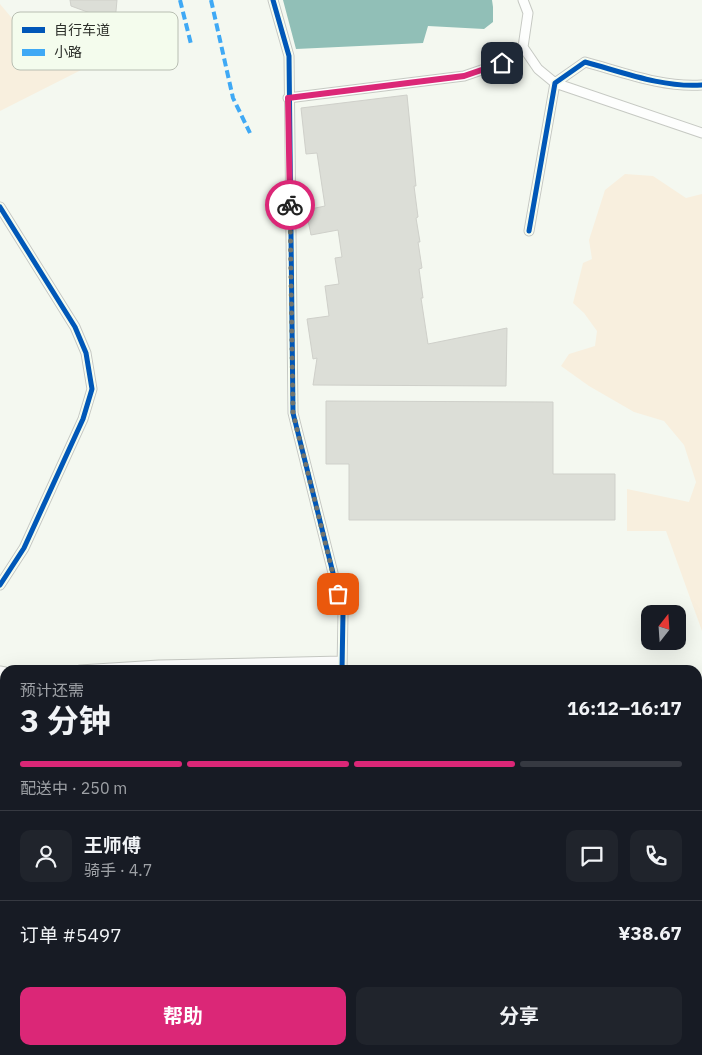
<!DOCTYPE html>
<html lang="zh">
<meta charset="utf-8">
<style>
body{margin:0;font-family:"IBM Plex Sans","Noto Sans SC",sans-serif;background:#20242c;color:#f1f3f6;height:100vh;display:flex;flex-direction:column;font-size:19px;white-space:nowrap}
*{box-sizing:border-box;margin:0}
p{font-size:16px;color:#9ea1a6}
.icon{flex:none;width:28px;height:28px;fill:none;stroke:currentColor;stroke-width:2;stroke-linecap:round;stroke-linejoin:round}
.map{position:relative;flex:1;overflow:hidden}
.side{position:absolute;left:0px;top:665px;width:702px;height:390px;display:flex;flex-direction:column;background:#171b24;border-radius:15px 15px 0 0;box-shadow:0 5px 20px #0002}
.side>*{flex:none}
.needle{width:32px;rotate:17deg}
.fabs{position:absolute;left:641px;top:605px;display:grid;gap:10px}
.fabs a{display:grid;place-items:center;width:45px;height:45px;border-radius:10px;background:#171b24;box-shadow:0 5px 20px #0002;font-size:25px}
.pin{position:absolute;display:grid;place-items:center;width:42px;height:42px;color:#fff;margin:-21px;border-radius:10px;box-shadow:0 2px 8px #0006}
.courier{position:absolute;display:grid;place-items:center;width:50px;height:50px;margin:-25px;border:4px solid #db2777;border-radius:50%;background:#fff;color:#222;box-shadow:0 1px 6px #0007}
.head em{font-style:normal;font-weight:700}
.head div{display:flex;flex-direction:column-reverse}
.head{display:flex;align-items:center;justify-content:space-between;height:85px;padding:0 20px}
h1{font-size:32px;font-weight:700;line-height:38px}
.bar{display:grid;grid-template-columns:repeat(4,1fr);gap:8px 5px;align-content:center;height:60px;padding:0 20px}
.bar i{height:6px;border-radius:4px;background:#363941}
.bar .current{background:#db2777}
.bar p{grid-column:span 4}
.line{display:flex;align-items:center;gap:12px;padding:0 20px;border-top:1px solid #363941}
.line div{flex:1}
.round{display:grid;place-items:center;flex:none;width:52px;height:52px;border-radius:10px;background:#20242c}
.action{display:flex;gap:10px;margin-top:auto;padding:10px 20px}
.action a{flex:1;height:58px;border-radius:10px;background:#db2777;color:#fff;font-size:20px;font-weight:700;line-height:58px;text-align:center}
.action a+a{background:#20242c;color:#f1f3f6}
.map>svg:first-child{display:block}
</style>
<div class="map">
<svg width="702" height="1055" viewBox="0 0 702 1055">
<rect width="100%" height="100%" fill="#f4f8f0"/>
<path fill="#f8efde" d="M0 4 16 23 37 26 65 12 109 31 104 50 87 67 0 111Z
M625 174 653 176 686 198 702 194V631L666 531H627V489L689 502 696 482 684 445 664 421 634 412 589 386 561 366 569 354 595 346 597 331 584 313 573 303 583 263 592 259 589 240 605 190Z"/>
<path fill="#91bfb7" d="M283 0H492L493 7V22L484 29 428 26 423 43 296 49Z
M698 797 702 800V881L698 879Z"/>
<path fill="#dcded7" stroke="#cfd0ca" d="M70 0H117L115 22 71 6Z
M407 95 416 186H414L418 217 416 218 420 242H418L422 268 419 269 423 298H421L428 344 507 328 506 386 313 385 317 358 313 359 307 319 329 316 325 286 339 284 335 258 342 257 338 230 311 235 306 210 325 206 317 153 306 154 301 108Z
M326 401 553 402V474H615V520H349V464H326Z"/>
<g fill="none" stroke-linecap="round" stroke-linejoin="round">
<defs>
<path id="minor" d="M273 0 289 56 293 413 343 613 342 670
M523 0 528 13 523 47 538 69 555 83 702 133
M288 98 464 76 502 63 523 47
M0 207 75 327 86 353 92 389 83 419 24 548 0 585
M529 231 555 83 585 62C622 72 663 88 702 85
M80 670 159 665 342 661
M0 671 5 672
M344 1050 348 1055"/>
<path id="secondary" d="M698 983 702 981
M698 1031H702
M464 1055 476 1050
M551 1055 564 1050"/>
</defs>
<use href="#minor" stroke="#c6c9c3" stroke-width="11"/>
<use href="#secondary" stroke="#c6c9c3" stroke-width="15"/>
<use href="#minor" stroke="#fdfefd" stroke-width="9"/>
<use href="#secondary" stroke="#fdfefd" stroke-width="12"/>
<path stroke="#3fa9f5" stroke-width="4" stroke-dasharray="8 4" stroke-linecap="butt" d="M180 0 191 44
M211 0 233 98 250 133
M137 1050 138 1055"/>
<defs>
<path id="cycleway" d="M273 0 289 56 293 413 343 613 342 670
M0 207 75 327 86 353 92 389 83 419 24 548 0 585
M529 231 555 83 585 62C622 72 663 88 702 85"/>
</defs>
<use href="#cycleway" stroke="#f4fced" stroke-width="8"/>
<use href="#cycleway" stroke="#0057b8" stroke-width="5"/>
</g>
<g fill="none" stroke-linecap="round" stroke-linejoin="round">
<path stroke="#72756f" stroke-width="5" stroke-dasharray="0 9" d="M290 205 293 413 338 594"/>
<path stroke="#db2777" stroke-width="6" d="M290 205 288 98 464 76 502 63"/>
</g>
<rect x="12" y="12" width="166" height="58" rx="8" fill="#f4fced" stroke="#b8beb2" stroke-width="1"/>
<rect x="22" y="27" width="23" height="6" fill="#0057b8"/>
<rect x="22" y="49" width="23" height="7" fill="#3fa9f5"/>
<g font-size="14" fill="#2c2f2a">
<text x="54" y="35">自行车道</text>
<text x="54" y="57">小路</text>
</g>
</svg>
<div class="fabs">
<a><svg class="needle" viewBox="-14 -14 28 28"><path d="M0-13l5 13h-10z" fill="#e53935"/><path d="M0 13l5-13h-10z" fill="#9ea1a6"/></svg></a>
</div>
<div class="pin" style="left:338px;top:594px;background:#ea580c"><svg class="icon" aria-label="bag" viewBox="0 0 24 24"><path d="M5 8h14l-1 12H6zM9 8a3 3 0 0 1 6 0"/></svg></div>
<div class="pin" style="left:502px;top:63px;background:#1f2937"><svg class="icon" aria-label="home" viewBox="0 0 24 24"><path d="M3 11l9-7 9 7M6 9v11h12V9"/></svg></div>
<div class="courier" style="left:290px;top:205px"><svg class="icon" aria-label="bike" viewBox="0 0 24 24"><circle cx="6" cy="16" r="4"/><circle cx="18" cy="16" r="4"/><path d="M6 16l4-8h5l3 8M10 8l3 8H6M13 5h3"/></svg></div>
<section class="side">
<div class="head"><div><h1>3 分钟</h1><p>预计还需</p></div><em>16:12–16:17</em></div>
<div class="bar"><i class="current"></i><i class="current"></i><i class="current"></i><i></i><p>配送中 · 250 m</p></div>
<div class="line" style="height:90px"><a class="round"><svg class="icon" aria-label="person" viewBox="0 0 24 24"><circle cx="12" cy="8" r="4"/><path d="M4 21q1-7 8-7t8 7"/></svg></a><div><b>王师傅</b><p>骑手 · 4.7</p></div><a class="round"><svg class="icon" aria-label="chat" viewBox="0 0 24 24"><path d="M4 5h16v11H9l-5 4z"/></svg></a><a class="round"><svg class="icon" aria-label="phone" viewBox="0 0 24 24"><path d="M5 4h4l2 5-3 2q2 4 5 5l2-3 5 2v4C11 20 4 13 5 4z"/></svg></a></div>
<div class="line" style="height:65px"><div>订单 #5497</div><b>¥38.67</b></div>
<div class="action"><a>帮助</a><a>分享</a></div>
</section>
</div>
